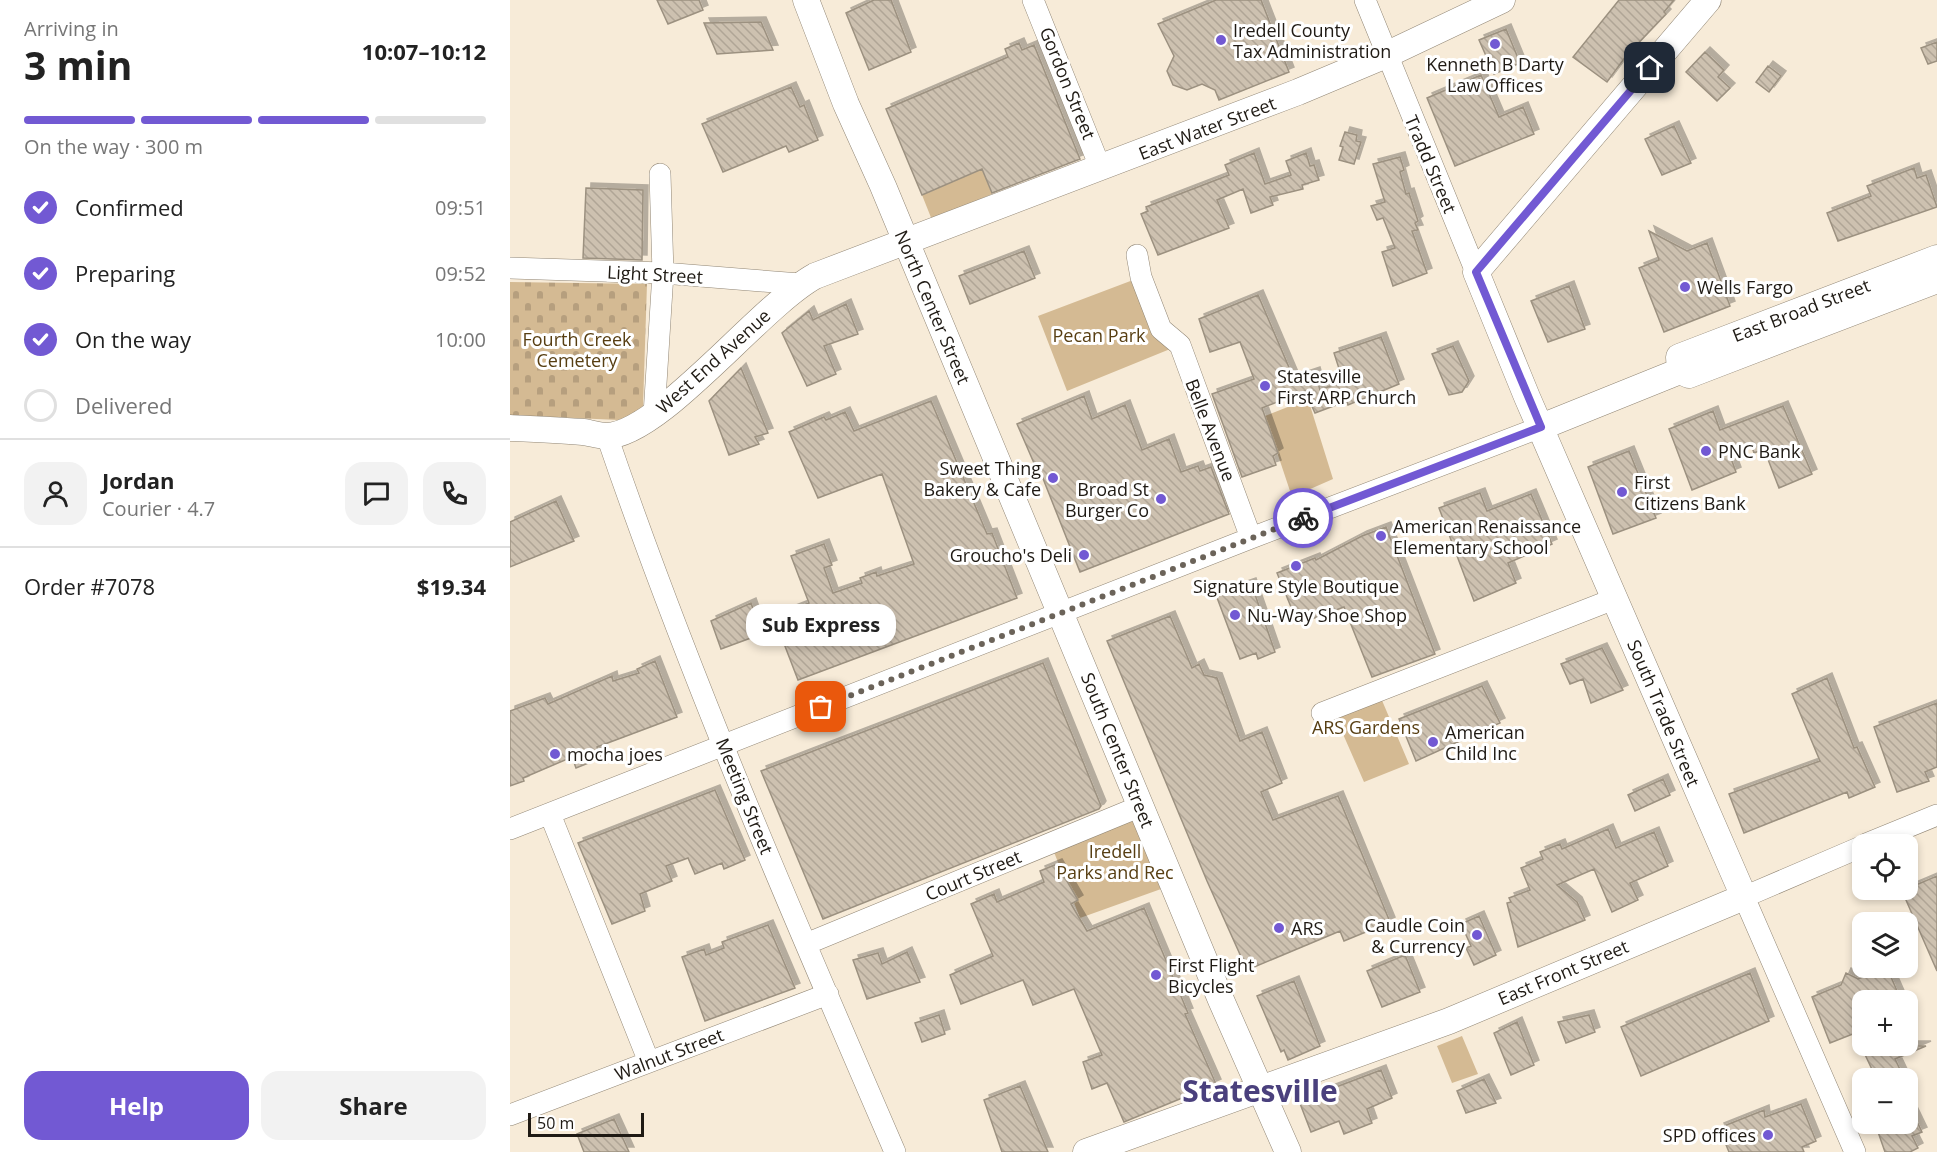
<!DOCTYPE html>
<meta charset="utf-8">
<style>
body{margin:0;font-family:"Open Sans",sans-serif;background:#f2f2f2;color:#222;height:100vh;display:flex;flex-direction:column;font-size:22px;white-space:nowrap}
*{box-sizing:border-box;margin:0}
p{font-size:20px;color:#767676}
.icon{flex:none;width:33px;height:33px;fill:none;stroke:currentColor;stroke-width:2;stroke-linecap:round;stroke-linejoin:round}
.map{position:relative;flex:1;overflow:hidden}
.drawer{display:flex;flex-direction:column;background:#fff;width:510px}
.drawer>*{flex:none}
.tools{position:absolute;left:1342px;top:834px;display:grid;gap:12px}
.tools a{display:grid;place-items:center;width:66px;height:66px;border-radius:12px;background:#fff;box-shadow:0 3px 9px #0003;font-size:30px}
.scale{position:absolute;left:18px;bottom:15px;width:116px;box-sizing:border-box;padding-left:6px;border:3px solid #1f1a14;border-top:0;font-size:16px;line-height:21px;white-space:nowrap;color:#1f1a14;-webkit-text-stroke:4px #fff;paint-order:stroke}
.pin{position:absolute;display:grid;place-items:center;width:51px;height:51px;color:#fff;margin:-26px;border-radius:12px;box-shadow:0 3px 9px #0006}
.courier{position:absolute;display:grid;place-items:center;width:60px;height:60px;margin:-30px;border:4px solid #7259d3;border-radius:50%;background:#fff;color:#222;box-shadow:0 2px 8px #0007}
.bubble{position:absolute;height:42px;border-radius:18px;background:#fff;box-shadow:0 3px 9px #0003;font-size:20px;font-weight:700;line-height:42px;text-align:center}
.overview em{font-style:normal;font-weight:700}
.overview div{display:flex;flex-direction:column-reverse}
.overview{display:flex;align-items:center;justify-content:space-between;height:102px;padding:0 24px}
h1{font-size:39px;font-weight:700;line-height:45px}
.bar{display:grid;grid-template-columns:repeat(4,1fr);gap:9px 6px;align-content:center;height:72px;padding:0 24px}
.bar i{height:8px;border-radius:4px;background:#e0e0e0}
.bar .active{background:#7259d3}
.bar p{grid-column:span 4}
.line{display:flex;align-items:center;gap:15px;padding:0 24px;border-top:2px solid #e0e0e0}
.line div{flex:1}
.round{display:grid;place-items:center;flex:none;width:63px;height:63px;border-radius:18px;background:#f2f2f2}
ol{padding:0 24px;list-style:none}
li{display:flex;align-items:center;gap:18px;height:66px}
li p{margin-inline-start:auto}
li .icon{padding:6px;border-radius:50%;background:#7259d3;color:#fff;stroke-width:4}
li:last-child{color:#767676}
li i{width:33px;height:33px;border:3px solid #e0e0e0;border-radius:50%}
.action{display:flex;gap:12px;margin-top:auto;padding:12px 24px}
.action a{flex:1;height:69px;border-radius:18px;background:#7259d3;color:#fff;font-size:24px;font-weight:700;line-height:69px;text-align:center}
.action a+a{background:#f2f2f2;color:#222}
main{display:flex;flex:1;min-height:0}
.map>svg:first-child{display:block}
</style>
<main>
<section class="drawer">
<div class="overview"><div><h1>3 min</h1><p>Arriving in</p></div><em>10:07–10:12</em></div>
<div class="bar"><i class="active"></i><i class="active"></i><i class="active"></i><i></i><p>On the way · 300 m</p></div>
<ol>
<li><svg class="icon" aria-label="check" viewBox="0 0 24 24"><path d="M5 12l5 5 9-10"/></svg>Confirmed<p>09:51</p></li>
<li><svg class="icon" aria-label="check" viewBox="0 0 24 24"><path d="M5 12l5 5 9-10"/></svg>Preparing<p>09:52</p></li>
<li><svg class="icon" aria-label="check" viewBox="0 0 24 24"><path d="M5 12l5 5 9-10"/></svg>On the way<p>10:00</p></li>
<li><i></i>Delivered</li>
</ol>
<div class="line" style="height:108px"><a class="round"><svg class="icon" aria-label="person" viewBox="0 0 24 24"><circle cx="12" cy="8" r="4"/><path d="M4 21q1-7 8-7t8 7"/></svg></a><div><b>Jordan</b><p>Courier · 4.7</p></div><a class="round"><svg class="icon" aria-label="chat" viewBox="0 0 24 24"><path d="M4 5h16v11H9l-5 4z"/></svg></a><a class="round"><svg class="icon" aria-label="phone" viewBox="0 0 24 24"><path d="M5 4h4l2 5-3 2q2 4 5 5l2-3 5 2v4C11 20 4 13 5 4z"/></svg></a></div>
<div class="line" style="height:78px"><div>Order #7078</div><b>$19.34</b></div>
<div class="action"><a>Help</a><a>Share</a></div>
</section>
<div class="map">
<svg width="1427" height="1152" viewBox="0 0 1427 1152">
<defs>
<pattern id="cemetery-stones" width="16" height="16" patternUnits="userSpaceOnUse" patternTransform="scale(1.5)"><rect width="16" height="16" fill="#d4ba93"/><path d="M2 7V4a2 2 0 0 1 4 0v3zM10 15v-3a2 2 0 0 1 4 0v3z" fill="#b69f7e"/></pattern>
<pattern id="building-back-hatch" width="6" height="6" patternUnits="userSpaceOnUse" patternTransform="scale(1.5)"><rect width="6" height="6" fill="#cdc1b0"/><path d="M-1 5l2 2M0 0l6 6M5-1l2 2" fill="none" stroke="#b0a596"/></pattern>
<filter id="shadow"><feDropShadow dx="5" dy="-5" stdDeviation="0" flood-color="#0004"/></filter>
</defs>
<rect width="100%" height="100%" fill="#f7ebd8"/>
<path fill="url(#cemetery-stones)" d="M0 282 137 284 133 406 123 415 108 420 0 415Z"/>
<path fill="#d4ba93" d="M472 169 482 194 422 220 412 195Z
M631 277 670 345 557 391 528 316Z
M798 399 823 479 782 497 755 416Z
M868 691 899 764 854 782 822 709Z
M631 806 665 884 570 918 540 842Z
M952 1036 968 1074 942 1083 927 1046Z"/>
<path fill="url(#building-back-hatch)" stroke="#9c9180" stroke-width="1.5" filter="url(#shadow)" d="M147 0H189L193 10 158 24Z
M364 0H381L401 52 359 70 336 13Z
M706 0H751L779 72 709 100 705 90 692 84 677 90 663 85 657 71 664 56 648 24Z
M1109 0H1164L1154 12 1156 14 1116 56 1097 82 1063 57Z
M251 22 263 50 207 54 194 23Z
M996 29 1010 63 984 74 969 40Z
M1427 42V61L1418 64 1411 48Z
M509 43 512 50 524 45 570 159 482 193 472 169 412 195 376 109 498 57 495 49Z
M1195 52 1214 70 1208 77 1220 88 1207 101 1176 72Z
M1258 66 1271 76 1259 92 1246 82Z
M971 75 989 117 1013 107 1024 134 945 166 917 98Z
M281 87 290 107 294 105 308 140 279 152 276 146 213 172 192 124Z
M1164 126 1181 163 1152 175 1135 139Z
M835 132 847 135 846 141 851 142 844 164 829 160 833 147 830 146Z
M744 153 755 184 781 175 776 161 796 153 800 166 804 165 809 180 792 185 793 189 760 197 763 205 741 213 733 189 707 200 719 228 648 255 631 214 638 211 636 207 719 175 715 165Z
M890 157 894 170 890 172 896 194 899 193 908 221 905 223 908 230 902 231 917 273 883 286 872 252 885 248 873 218 867 220 861 206 875 202 863 164Z
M1404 168 1407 178 1416 175 1427 207 1328 241 1317 213 1361 196 1357 186Z
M76 188 133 190 132 260 73 258Z
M1139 231 1177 251 1197 243 1220 306 1154 332 1129 268 1149 260Z
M514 251 525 278 460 304 449 276Z
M1059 286 1075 329 1038 342 1021 301Z
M748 295 784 379 805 372 810 390 833 381 824 353 871 337 889 384 838 405 837 401 805 413 795 391 752 408 768 453 763 456 766 465 732 477 702 394 744 379 730 342 700 352 689 319Z
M336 304 348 334 314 346 326 374 297 386 272 333 299 311 303 320Z
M943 346 959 381 952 392 939 395 922 354Z
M231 368 258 433 245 437 249 444 219 455 199 401Z
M574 396 582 419 615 405 632 450 659 439 671 472 688 466 690 471 701 467 719 514 570 572 532 476 530 477 507 424Z
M421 401 477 534 482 533 507 598 288 680 268 628 211 649 201 621 241 603 248 623 299 603 281 556 314 544 322 565 314 568 323 593 352 583 350 578 366 572 367 576 404 564 372 474 308 498 279 432 314 417 316 420 335 412 344 431Z
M1273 406 1302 474 1269 488 1254 449 1244 453 1241 444 1219 453 1226 472 1182 490 1159 429 1203 411 1210 430Z
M1119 451 1146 518 1103 534 1078 467Z
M970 493 977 511 1021 494 1042 544 998 563 1006 583 964 601 929 508Z
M46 501 64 541 0 567V522Z
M876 527 925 654 862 677 834 607 788 624 767 573 805 558 806 560 852 536Z
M741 583 765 652 748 659 746 653 730 659 706 595Z
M660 616 682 668 689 664 694 675 707 678 730 741 752 732 772 783 751 792 763 820 828 796 880 922 834 941 830 931 737 970 697 881 597 641Z
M1092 648 1113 690 1081 703 1073 679 1060 684 1051 664Z
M145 661 167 717 87 747 91 758 66 768 62 757 13 778 14 781 0 786V711L35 698 38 704 102 676 103 681 129 673 127 669Z
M533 663 591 806 589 809 313 919 251 771Z
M1317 678 1344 748 1347 747 1365 787 1339 798 1337 792 1234 833 1219 794 1310 761 1282 694Z
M972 686 990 723 906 761 889 719Z
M1427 703V767L1415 772 1419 781 1387 792 1364 727Z
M1153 779 1160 795 1125 811 1118 795Z
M205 790 235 860 214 869 212 863 185 874 178 858 156 866 162 881 130 894 135 911 102 924 68 843Z
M1098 829 1106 848 1144 832 1158 866 1120 883 1128 900 1102 912 1084 869 1047 885 1067 902 1075 920 1008 947 997 903 1001 902 999 898 1020 890 1011 868 1033 859 1030 852 1050 844 1052 849Z
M547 864 568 900 561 904 577 931 634 908 678 1013 675 1014 706 1084 614 1122 597 1083 582 1089 573 1062 592 1055 564 989 523 1005 513 980 451 1004 440 975 483 956 461 904 484 894 487 902 534 882 530 871Z
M1427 876V971L1392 891Z
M969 916 986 955 964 965 956 948 961 946 951 924Z
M258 925 285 988 195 1021 172 957 194 949 196 955 214 948 212 942Z
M397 952 410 982 357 999 343 960 368 953 372 964Z
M895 955 910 992 872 1007 857 971Z
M1377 968 1391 1000H1353V1030L1320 1043 1302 997 1331 985 1336 973 1348 979Z
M1240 973 1259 1021 1131 1076 1111 1027Z
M784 981 810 1046 778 1060 774 1050 771 1052 747 996Z
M429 1015 435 1034 412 1042 405 1023Z
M1079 1015 1085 1032 1056 1043 1048 1022Z
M1007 1022 1024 1065 1001 1075 984 1033Z
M1351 1046H1416L1385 1059 1394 1078H1366Z
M871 1070 882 1098 857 1109 862 1123 834 1134 829 1121 801 1132 789 1101Z
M974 1079 986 1103 956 1113 947 1091Z
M510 1086 538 1152H492L474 1100Z
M1398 1103 1412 1132 1402 1136 1408 1148 1400 1152H1375L1368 1132 1388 1124H1398Z
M1291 1104 1306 1141 1292 1147 1294 1152H1219L1209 1128 1254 1110 1255 1117Z
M104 1119 119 1152H74L67 1134Z"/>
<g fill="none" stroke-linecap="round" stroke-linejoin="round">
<defs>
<path id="minor" d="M523 0 590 167
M855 0 966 272
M627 255 631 277 651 329 670 345 741 538
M0 268 153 273 290 284
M144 415 153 273 150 174
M97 436C180 679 283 916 385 1152
M812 713 1104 599
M40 814 139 1062
M0 829 741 538 1031 427
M1356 844 1427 815
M296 944 631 806
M0 1115 318 994
M1345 1152 1234 897 1353 846"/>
<path id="major" d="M296 0 336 104 373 186 711 1000 778 1152
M1170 371 1169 357 1427 258
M1031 427 1170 371 1179 375 1427 280
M0 428C24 429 49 430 73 432 81 433 89 436 96 436 150 435 249 307 305 276L788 92 876 55 992 0
M576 1152 939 1021 1234 897 1017 397 966 272 1198 0"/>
</defs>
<use href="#minor" stroke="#918675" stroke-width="22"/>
<use href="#major" stroke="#918675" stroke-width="27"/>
<use href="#minor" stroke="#fff" stroke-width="21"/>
<use href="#major" stroke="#fff" stroke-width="26"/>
</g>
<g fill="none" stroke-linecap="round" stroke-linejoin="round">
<path stroke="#6b6359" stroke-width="6" stroke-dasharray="0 10.8" d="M311 707 793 518"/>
<path stroke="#7259d3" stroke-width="8" d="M793 518 1031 427 966 272 1140 68"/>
</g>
<g fill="#7259d3" stroke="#fff" stroke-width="2">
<circle cx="711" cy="40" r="6"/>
<circle cx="985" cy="44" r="6"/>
<circle cx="1175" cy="287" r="6"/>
<circle cx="755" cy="386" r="6"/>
<circle cx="1196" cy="451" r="6"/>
<circle cx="543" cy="478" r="6"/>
<circle cx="1112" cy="492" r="6"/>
<circle cx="651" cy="499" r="6"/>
<circle cx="871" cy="536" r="6"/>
<circle cx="574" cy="555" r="6"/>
<circle cx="786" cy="566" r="6"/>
<circle cx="725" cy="615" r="6"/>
<circle cx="923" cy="742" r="6"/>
<circle cx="45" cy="754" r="6"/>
<circle cx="769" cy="928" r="6"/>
<circle cx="967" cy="935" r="6"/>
<circle cx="646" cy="975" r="6"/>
<circle cx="1258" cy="1135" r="6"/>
</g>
<g text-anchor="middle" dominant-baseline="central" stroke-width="6" stroke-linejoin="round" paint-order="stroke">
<g font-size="18" fill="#1f1a14" stroke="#fff" text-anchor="start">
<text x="723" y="30">Iredell County<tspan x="723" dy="21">Tax Administration</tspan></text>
<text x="985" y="64" text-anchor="middle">Kenneth B Darty<tspan x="985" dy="21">Law Offices</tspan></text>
<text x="1187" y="287">Wells Fargo</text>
<text x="767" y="376">Statesville<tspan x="767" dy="21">First ARP Church</tspan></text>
<text x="1208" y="451">PNC Bank</text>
<text x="531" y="468" text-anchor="end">Sweet Thing<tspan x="531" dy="21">Bakery &amp; Cafe</tspan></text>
<text x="1124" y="482">First<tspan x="1124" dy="21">Citizens Bank</tspan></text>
<text x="639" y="489" text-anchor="end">Broad St<tspan x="639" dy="21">Burger Co</tspan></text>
<text x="883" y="526">American Renaissance<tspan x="883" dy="21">Elementary School</tspan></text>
<text x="562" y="555" text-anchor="end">Groucho's Deli</text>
<text x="786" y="586" text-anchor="middle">Signature Style Boutique</text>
<text x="737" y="615">Nu-Way Shoe Shop</text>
<text x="935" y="732">American<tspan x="935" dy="21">Child Inc</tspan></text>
<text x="57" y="754">mocha joes</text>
<text x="955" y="925" text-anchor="end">Caudle Coin<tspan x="955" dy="21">&amp; Currency</tspan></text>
<text x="781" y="928">ARS</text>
<text x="658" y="965">First Flight<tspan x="658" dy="21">Bicycles</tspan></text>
<text x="1246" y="1135" text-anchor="end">SPD offices</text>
</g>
<g font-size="18" fill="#1f1a14" stroke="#fff">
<text transform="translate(558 83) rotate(68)">Gordon Street</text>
<text transform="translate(697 128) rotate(-21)">East Water Street</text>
<text transform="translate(921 164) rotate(67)">Tradd Street</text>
<text transform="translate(145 274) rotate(3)">Light Street</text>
<text transform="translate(423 307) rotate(67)">North Center Street</text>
<text transform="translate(1291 310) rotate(-21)">East Broad Street</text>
<text transform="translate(203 361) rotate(-42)">West End Avenue</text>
<text transform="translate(701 430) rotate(69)">Belle Avenue</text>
<text transform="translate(1154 713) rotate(67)">South Trade Street</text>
<text transform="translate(608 750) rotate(68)">South Center Street</text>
<text transform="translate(235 796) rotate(68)">Meeting Street</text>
<text transform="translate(463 875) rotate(-23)">Court Street</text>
<text transform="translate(1053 972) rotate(-23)">East Front Street</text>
<text transform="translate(159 1054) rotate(-21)">Walnut Street</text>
</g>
<g font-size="18" fill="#573e12" stroke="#fff">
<text x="589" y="335">Pecan Park</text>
<text x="67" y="339">Fourth Creek<tspan x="67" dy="21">Cemetery</tspan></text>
<text x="856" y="727">ARS Gardens</text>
<text x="605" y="851">Iredell<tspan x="605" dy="21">Parks and Rec</tspan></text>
</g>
<g font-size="30" font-weight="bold" fill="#4a407d" stroke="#fff">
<text x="750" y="1090">Statesville</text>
</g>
</g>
</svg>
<div class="tools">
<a><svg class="icon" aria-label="locate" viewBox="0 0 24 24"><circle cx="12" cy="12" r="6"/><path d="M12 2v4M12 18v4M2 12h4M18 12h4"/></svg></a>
<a><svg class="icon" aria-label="layers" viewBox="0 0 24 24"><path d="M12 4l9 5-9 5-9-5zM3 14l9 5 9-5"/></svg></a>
<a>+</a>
<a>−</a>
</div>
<div class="scale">50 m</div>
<div class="pin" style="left:311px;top:707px;background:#ea580c"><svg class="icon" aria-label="bag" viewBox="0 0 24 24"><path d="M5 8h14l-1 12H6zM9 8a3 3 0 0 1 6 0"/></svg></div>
<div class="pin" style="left:1140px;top:68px;background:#1f2937"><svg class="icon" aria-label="home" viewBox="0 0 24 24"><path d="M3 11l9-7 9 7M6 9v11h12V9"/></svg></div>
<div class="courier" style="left:793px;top:518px"><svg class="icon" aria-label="bike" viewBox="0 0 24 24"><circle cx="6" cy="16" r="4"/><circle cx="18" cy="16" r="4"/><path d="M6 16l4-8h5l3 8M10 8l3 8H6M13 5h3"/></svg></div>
<div class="bubble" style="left:236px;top:604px;width:150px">Sub Express</div>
</div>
</main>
